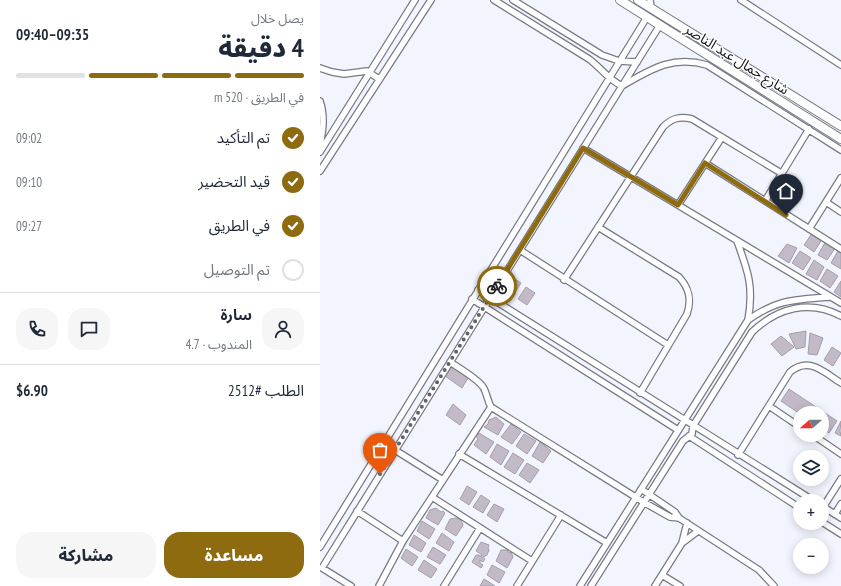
<!DOCTYPE html>
<html lang="ar">
<meta charset="utf-8">
<style>
body{margin:0;font-family:"PT Sans Narrow","Noto Sans Arabic",sans-serif;background:#f6f6f7;color:#1f2937;direction:rtl;height:100vh;display:flex;flex-direction:column;font-size:15px;white-space:nowrap}
*{box-sizing:border-box;margin:0}
p{font-size:13px;color:#747a83}
.icon{flex:none;width:22px;height:22px;fill:none;stroke:currentColor;stroke-width:2;stroke-linecap:round;stroke-linejoin:round}
.map{position:relative;flex:1;overflow:hidden;direction:ltr}
.details{display:flex;flex-direction:column;background:#fff;width:320px}
.details>*{flex:none}
.needle{width:26px;rotate:249deg}
.tools{position:absolute;left:473px;top:406px;display:grid;gap:8px}
.tools a{display:grid;place-items:center;width:36px;height:36px;border-radius:50%;background:#fff;box-shadow:0 2px 10px #0003;font-size:20px}
.pin{position:absolute;display:grid;place-items:center;width:34px;height:34px;color:#fff;margin:-41px -17px;border-radius:50% 50% 50% 0;rotate:-45deg;box-shadow:0 0 4px #0007}
.pin .icon{rotate:45deg}
.courier{position:absolute;display:grid;place-items:center;width:40px;height:40px;margin:-20px;border:3px solid #8d6b0e;border-radius:50%;background:#fff;color:#222;box-shadow:0 1px 5px #0007}
.overview em{font-style:normal;font-weight:800}
.overview div{display:flex;flex-direction:column-reverse}
.overview{display:flex;align-items:center;justify-content:space-between;height:68px;padding:0 16px}
h1{font-size:26px;font-weight:800;line-height:30px}
.bar{display:grid;grid-template-columns:repeat(4,1fr);gap:6px 4px;align-content:center;height:48px;padding:0 16px}
.bar i{height:5px;border-radius:3px;background:#e0e1e3}
.bar .active{background:#8d6b0e}
.bar p{grid-column:span 4}
.line{display:flex;align-items:center;gap:10px;padding:0 16px;border-top:1px solid #e0e1e3}
.line div{flex:1}
.round{display:grid;place-items:center;flex:none;width:42px;height:42px;border-radius:16px;background:#f6f6f7}
ol{padding:0 16px;list-style:none}
li{display:flex;align-items:center;gap:12px;height:44px}
li p{margin-inline-start:auto}
li .icon{padding:4px;border-radius:50%;background:#8d6b0e;color:#fff;stroke-width:4}
li:last-child{color:#747a83}
li i{width:22px;height:22px;border:2px solid #e0e1e3;border-radius:50%}
.cta{display:flex;gap:8px;margin-top:auto;padding:8px 16px}
.cta a{flex:1;height:46px;border-radius:16px;background:#8d6b0e;color:#fff;font-size:16px;font-weight:800;line-height:46px;text-align:center}
.cta a+a{background:#f6f6f7;color:#1f2937}
main{display:flex;flex:1;min-height:0}
.map>svg:first-child{display:block}
</style>
<main>
<div class="map">
<svg width="521" height="586" viewBox="0 0 521 586">
<rect width="100%" height="100%" fill="#f3f5fe"/>
<path fill="#c2bac7" stroke="#a69eab" d="M493 232 503 238 494 252 484 245Z
M506 241 516 247 507 260 498 255Z
M467 244 477 248 469 263 458 256Z
M519 249 521 250V269L511 263Z
M480 251 491 258 483 270 472 263Z
M494 260 504 267 497 280 486 274Z
M507 269 518 276 510 288 500 281Z
M188 274 201 283 193 295 182 286Z
M521 281V297L514 292Z
M206 287 215 293 207 305 198 299Z
M486 331 485 347 476 349 469 334Z
M490 333 503 338 497 355 488 354Z
M461 336 474 347 462 356 451 344Z
M512 347 521 353 513 366 504 360Z
M131 364 148 378 142 388 125 376Z
M469 389 517 421 509 433 502 429V413L480 414 461 401Z
M133 404 146 415 140 425 126 415Z
M176 417 184 424 178 435 164 427 168 424 169 420Z
M521 421 520 431 521 436 515 433Z
M191 424 201 432 192 444 181 437Z
M159 433 174 442 166 454 154 445 158 439 156 436Z
M204 434 216 441 207 454 196 446Z
M220 442 231 451 223 463 212 456Z
M177 444 189 451 181 465 170 457Z
M193 453 204 460 195 474 184 467Z
M207 463 219 470 210 483 199 475Z
M147 486 157 492 149 505 140 499Z
M161 495 170 501 163 513 153 507Z
M174 504 184 509 177 522 167 515Z
M116 508 121 512 123 511 125 513 118 525 106 518 110 510Z
M136 518 141 520 143 525 136 536 125 529 130 519Z
M102 521 115 529 109 539 97 531Z
M122 533 134 542 129 551 116 543Z
M94 535 106 543 101 552 89 545Z
M161 542 169 545 168 548 169 550 167 555 164 557 161 555V554L156 551Z
M113 547 126 555 120 564 107 557Z
M86 549 98 557 92 566 81 558Z
M181 550H188L187 551 190 553 191 552 193 557 187 568 176 561Z
M156 555H159L165 559 163 562 160 560V563L163 565 161 568 152 562Z
M104 560 117 569 111 578 98 570Z
M172 565 185 572 179 583 167 575Z
M164 579 175 586H160Z"/>
<g fill="none" stroke-linecap="round" stroke-linejoin="round">
<defs>
<path id="street" d="M174 0 269 59C280 67 289 80 302 86 331 69 353 55 387 65L521 150
M193 0 282 55 299 61 317 62
M330 0 331 8
M421 0 521 65
M0 68 12 72 24 74 47 71 59 79
M0 101C5 116 3 130 0 145
M263 148 521 303
M0 152 95 0
M385 163 521 249
M0 171 111 0
M445 201 489 129
M506 202 521 212
M358 205 402 137
M278 227 359 277C369 288 372 299 367 314L320 393
M489 229 521 178
M200 250 348 345
M244 280 343 127C352 118 360 116 372 119L461 173
M158 290 494 501
M152 299 358 430
M428 320C458 299 474 300 510 297
M130 362C139 368 158 379 163 387 167 393 167 400 171 407L325 503 350 517 359 518
M449 406 480 427
M493 435 521 454
M369 436 480 508
M75 450 123 480
M139 454 287 543
M418 455 470 372C489 356 504 372 521 383
M321 489 355 512 359 518 439 570 454 586
M112 497 212 561
M502 506 521 518
M502 509 521 479
M37 511 83 541
M515 514 521 504
M502 522 521 534
M362 543 367 523
M0 547 327 17
M342 575 360 586
M31 586 2 568 340 25
M59 586 83 541 171 407
M124 586 160 528
M197 586 241 515
M260 586 428 320C434 287 428 271 417 241
M271 586 363 441 372 434 373 426 432 332C457 308 489 299 521 316
M335 586 362 543 378 531"/>
<path id="secondary" d="M300 0 521 139
M318 0 521 126"/>
</defs>
<use href="#street" stroke="#787a87" stroke-width="8"/>
<use href="#secondary" stroke="#787a87" stroke-width="10"/>
<use href="#street" stroke="#fff" stroke-width="5.5"/>
<use href="#secondary" stroke="#fff" stroke-width="8"/>
</g>
<g fill="none" stroke-linecap="round" stroke-linejoin="round">
<path stroke="#616369" stroke-width="4" stroke-dasharray="0 7.2" d="M60 474 177 286"/>
<path stroke="#8d6b0e" stroke-width="5" d="M177 286 263 148 358 205 385 163 466 215"/>
</g>
<g text-anchor="middle" dominant-baseline="central" stroke-width="3" stroke-linejoin="round" paint-order="stroke">
<g font-size="14" fill="#131419" stroke="#fff">
<text transform="translate(417 59) rotate(32)">شارع جمال عبد الناصر</text>
</g>
</g>
</svg>
<div class="tools">
<a><svg class="needle" viewBox="-14 -14 28 28"><path d="M0-13l5 13h-10z" fill="#e53935"/><path d="M0 13l5-13h-10z" fill="#747a83"/></svg></a>
<a><svg class="icon" aria-label="layers" viewBox="0 0 24 24"><path d="M12 4l9 5-9 5-9-5zM3 14l9 5 9-5"/></svg></a>
<a>+</a>
<a>−</a>
</div>
<div class="pin" style="left:60px;top:474px;background:#ea580c"><svg class="icon" aria-label="bag" viewBox="0 0 24 24"><path d="M5 8h14l-1 12H6zM9 8a3 3 0 0 1 6 0"/></svg></div>
<div class="pin" style="left:466px;top:215px;background:#1f2937"><svg class="icon" aria-label="home" viewBox="0 0 24 24"><path d="M3 11l9-7 9 7M6 9v11h12V9"/></svg></div>
<div class="courier" style="left:177px;top:286px"><svg class="icon" aria-label="bike" viewBox="0 0 24 24"><circle cx="6" cy="16" r="4"/><circle cx="18" cy="16" r="4"/><path d="M6 16l4-8h5l3 8M10 8l3 8H6M13 5h3"/></svg></div>
</div>
<section class="details">
<div class="overview"><div><h1>4 دقيقة</h1><p>يصل خلال</p></div><em>09:35–09:40</em></div>
<div class="bar"><i class="active"></i><i class="active"></i><i class="active"></i><i></i><p>في الطريق · 520 m</p></div>
<ol>
<li><svg class="icon" aria-label="check" viewBox="0 0 24 24"><path d="M5 12l5 5 9-10"/></svg>تم التأكيد<p>09:02</p></li>
<li><svg class="icon" aria-label="check" viewBox="0 0 24 24"><path d="M5 12l5 5 9-10"/></svg>قيد التحضير<p>09:10</p></li>
<li><svg class="icon" aria-label="check" viewBox="0 0 24 24"><path d="M5 12l5 5 9-10"/></svg>في الطريق<p>09:27</p></li>
<li><i></i>تم التوصيل</li>
</ol>
<div class="line" style="height:72px"><a class="round"><svg class="icon" aria-label="person" viewBox="0 0 24 24"><circle cx="12" cy="8" r="4"/><path d="M4 21q1-7 8-7t8 7"/></svg></a><div><b>سارة</b><p>المندوب · 4.7</p></div><a class="round"><svg class="icon" aria-label="chat" viewBox="0 0 24 24"><path d="M4 5h16v11H9l-5 4z"/></svg></a><a class="round"><svg class="icon" aria-label="phone" viewBox="0 0 24 24"><path d="M5 4h4l2 5-3 2q2 4 5 5l2-3 5 2v4C11 20 4 13 5 4z"/></svg></a></div>
<div class="line" style="height:52px"><div>الطلب #2512</div><b>$6.90</b></div>
<div class="cta"><a>مساعدة</a><a>مشاركة</a></div>
</section>
</main>
